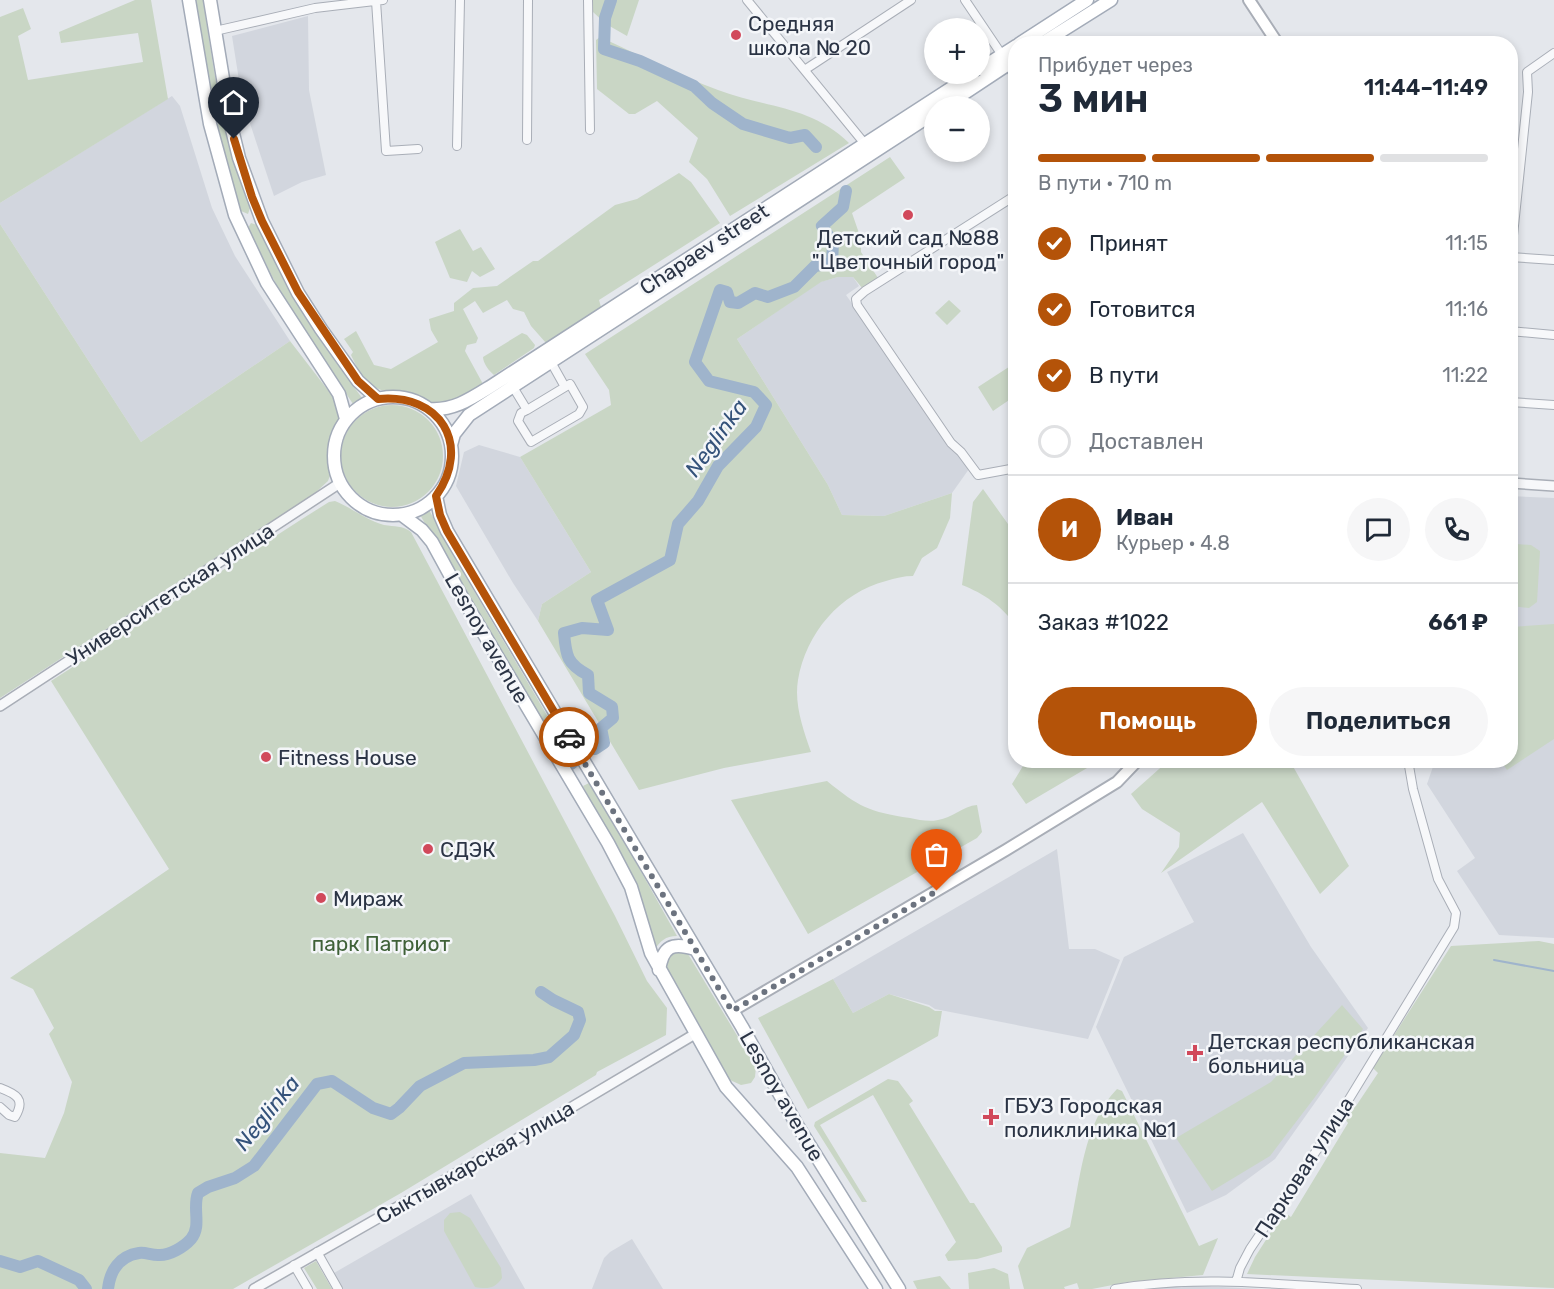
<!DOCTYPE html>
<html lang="ru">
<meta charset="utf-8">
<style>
body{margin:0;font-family:Rubik,sans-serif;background:#f6f6f7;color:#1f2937;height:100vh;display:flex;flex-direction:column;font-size:22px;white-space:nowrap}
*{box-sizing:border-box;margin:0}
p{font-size:20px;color:#747a83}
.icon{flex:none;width:33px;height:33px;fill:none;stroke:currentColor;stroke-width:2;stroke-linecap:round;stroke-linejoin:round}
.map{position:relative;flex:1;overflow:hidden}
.drawer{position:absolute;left:1008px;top:36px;width:510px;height:732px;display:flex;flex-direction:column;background:#fff;border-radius:24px;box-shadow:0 3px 9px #0003}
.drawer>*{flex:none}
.controls{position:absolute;left:924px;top:18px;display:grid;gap:12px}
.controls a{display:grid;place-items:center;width:66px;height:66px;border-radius:50%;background:#fff;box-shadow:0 3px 9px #0003;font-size:30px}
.pin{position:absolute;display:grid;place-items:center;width:51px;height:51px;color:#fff;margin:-62px -26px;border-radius:50% 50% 50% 0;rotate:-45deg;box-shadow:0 0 6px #0007}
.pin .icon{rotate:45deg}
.courier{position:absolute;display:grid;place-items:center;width:60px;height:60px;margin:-30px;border:4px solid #b45309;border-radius:50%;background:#fff;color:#222;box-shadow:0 2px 8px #0007}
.headline em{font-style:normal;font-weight:600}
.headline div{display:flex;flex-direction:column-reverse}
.headline{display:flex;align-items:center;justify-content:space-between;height:102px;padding:0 30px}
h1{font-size:39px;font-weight:600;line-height:45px}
.bar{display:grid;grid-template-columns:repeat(4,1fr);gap:9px 6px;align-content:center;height:72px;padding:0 30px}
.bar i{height:8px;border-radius:4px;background:#e0e1e3}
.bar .on{background:#b45309}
.bar p{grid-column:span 4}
.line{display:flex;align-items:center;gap:15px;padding:0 30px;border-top:2px solid #e0e1e3}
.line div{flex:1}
.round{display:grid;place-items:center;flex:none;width:63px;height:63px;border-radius:32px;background:#f6f6f7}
ol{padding:0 30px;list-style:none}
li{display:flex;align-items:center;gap:18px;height:66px}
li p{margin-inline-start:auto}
li .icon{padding:6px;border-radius:50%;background:#b45309;color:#fff;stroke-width:4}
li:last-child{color:#747a83}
li i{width:33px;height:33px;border:3px solid #e0e1e3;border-radius:50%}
.action{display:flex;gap:12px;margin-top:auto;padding:12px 30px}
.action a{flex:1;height:69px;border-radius:36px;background:#b45309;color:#fff;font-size:24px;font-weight:600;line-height:69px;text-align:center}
.action a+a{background:#f6f6f7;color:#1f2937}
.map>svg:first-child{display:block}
</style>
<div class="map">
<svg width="1554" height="1289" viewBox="0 0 1554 1289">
<rect width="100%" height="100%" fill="#e4e7ec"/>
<path fill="#d2d6de" d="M308 16 309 90 326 175 302 182 274 196 242 99 232 36Z
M172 96 180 106 212 208 235 256 290 341 141 442 0 224V203Z
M838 277H853L859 286 846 295 969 469 952 493 884 516 842 515 828 485 737 339 820 282Z
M479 445 520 457 591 572 542 604 538 621 513 583 456 486 464 452Z
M1510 496 1554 498V629L1511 631Z
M1554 658V938L1499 935 1457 871 1475 858 1427 784 1435 761 1510 760Z
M1243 833 1311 947 1368 1028 1275 1159 1226 1195 1187 1213 1096 1027 1124 957 1194 922 1167 872Z
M1057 849 1069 949H1095L1120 960 1088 1039 935 1009 929 1005 889 994 853 1013 833 979Z
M471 1194 525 1289H343L334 1273Z
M632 1239 663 1289H592L604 1258 610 1252Z
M1185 1286 1222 1287 1259 1289H1133Z"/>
<path fill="#c9d6c5" d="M135 0H151L168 99 0 203V17L23 8 31 29 18 36 28 80 143 62 138 33 61 43 59 32Z
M196 0H203C214 71 223 141 250 208L248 214 241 211C218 141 207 72 196 0Z
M592 0H639L627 36 606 24 593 12Z
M600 37C639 55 678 75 718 90 765 108 810 105 849 143L730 216 707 179 689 162 698 138 657 101 635 114H629L597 89 596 40Z
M890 157 905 178 852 213 861 239V252L878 278 863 289 853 277H838L821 282 737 339 828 485 842 515 884 516 952 493 950 518 937 548 922 558 913 576C904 576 895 578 886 581 840 593 806 633 798 680 794 704 803 729 811 752L724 768 639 790 538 621 542 604 591 572 520 457 611 405 609 390 585 354Z
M679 173 691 182 720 223 599 300 601 307 546 343 531 326 524 312 513 309 507 300 483 313 475 301 463 309 478 338 476 343 467 345 465 351 483 384C469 393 456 402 439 402L436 405 405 391 381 390 370 385 361 376 351 355 353 352 344 339 356 331 374 365 391 369 438 342 431 330 429 319 454 311V303L473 288 497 286 533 261H538L615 205 637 199Z
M251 223 257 225 285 283 321 341 362 398 353 404 281 294 248 228Z
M0 224 141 442 290 341 334 398 339 414V421L332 436 329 456 332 470 328 481 314 494 0 698Z
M460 229 473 251 481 247 495 269 480 277 472 271 467 282 450 278 435 242Z
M949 300 961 311 947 325 935 313Z
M522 333 527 335 535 345 534 348 494 375C489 371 483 363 483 357Z
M1015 363V396L993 411 978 387Z
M341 456a51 51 0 1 1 102 0a51 51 0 1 1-102 0Z
M983 489 1008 524 1015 550V626C1004 607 983 593 962 585L973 502Z
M335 501C352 508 366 520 384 525 395 527 402 525 411 532L615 916 647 981 667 1008 666 1035 597 1072 596 1075 401 1193 233 1289H0V1153L45 1158 64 1113 72 1082 49 1034 54 1028 33 989 10 978 169 869 51 681 302 519 329 502Z
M428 508 457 562 568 751 559 756 419 513Z
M1516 544 1531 545 1540 551 1537 602 1529 608 1511 606V549Z
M1554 624V739L1507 770 1501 761 1510 760 1511 627Z
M1026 761V760L1099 761 1026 804 1012 784Z
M1168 761H1290L1349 866 1320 894 1262 802 1161 873 1179 847 1180 833 1142 809 1131 794Z
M827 781C859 807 869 812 910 818 919 820 929 822 938 820 952 818 963 806 977 805L982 832 977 838 808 934 731 800Z
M591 782 677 936C665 936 661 941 654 950L633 883 583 786Z
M1539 941 1554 944V1288L1247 1274 1255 1257 1284 1212 1291 1217 1348 1123 1345 1119 1353 1105 1356 1106 1378 1073 1373 1068 1451 946Z
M676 949 688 954 756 1067 755 1077 751 1083 741 1085 730 1080 663 968V956Z
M833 979 853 1013 889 994 929 1007 935 1011H942L938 1036 808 1109 758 1018Z
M1342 1005 1363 1029 1315 1097 1270 1156 1212 1191 1176 1138 1271 1082Z
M888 1079 898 1081 913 1101 909 1104 970 1203H974L1002 1247V1252L977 1259 948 1261 945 1255 956 1242 873 1095 820 1125 867 1202H862L814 1126 815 1122Z
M1117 1089 1122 1091 1199 1246 1218 1238 1203 1275 1128 1282 1092 1289H1079L1077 1283 1064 1287 1065 1289H1024L1018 1266 1027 1248 1070 1227C1080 1183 1083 1123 1117 1089Z
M460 1212 470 1218 501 1268 502 1278C495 1289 487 1289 475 1287L444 1231V1220L450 1213Z
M316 1261 332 1289H317L304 1268Z
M994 1268 1008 1274 1010 1289H969L968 1273Z
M940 1276 951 1289H917L913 1281Z"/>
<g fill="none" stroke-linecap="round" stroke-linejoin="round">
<path stroke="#9fb4cc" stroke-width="2" d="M1494 960 1554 971"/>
<path stroke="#9fb4cc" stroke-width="12" d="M611 0 605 18 604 49 640 61 694 86 712 103 743 124 790 138 805 135 816 147
M595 749 604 743 601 728 613 718 612 707 589 693 588 675C567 664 566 656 564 633L582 628 608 630 597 600 670 560 678 524 698 501 718 466 756 427 766 405 754 392 709 381 695 362 720 290 727 292 730 302 738 303 755 293 768 297 794 287 815 266 832 263 833 243 822 226 843 207 846 191
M571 764 576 760
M0 1261 20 1267 38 1261 79 1280 86 1289
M108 1289C110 1271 119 1256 139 1253 145 1252 151 1255 158 1255 169 1256 184 1247 191 1239 202 1226 192 1208 198 1193L208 1187 235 1178 254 1166 317 1084 332 1081 373 1108 391 1114 399 1108 420 1086 464 1063 534 1060 549 1057 574 1035 580 1020 578 1012 553 1000 541 992"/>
<defs>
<path id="minor" d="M588 0 590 130
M747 0 865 144
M965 0 1002 55
M376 1 386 151 418 149
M215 31 315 8 383 0
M806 69 911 0
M527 140 528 0
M457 146 460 0
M1016 195 865 291 856 299 857 305 951 443 961 452 978 475 1016 468
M1510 257 1554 260
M1510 264 1528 92 1527 72 1554 53
M1510 331 1554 335
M551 362 565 387
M513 387 527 410 570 384 583 407 579 414 531 442 518 421 521 413 527 410
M1510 402 1554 405
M0 1088C16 1094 26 1099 15 1117L9 1115 0 1107
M317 1252 338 1289
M294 1265 308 1289
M1236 1282 1240 1268 1250 1249 1329 1132 1454 927 1456 913 1438 879 1413 789 1408 760
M1115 1289C1195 1275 1277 1284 1357 1289"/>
<path id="tertiary" d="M1005 59 1016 76
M1510 483 1554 486
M0 706 340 483
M254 1289 562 1113 695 1034"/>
<path id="secondary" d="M1249 0 1278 44
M732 1011 1006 850 1117 782 1138 760"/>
<path id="primary" d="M189 0 210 124 235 215 267 283 339 394 346 419
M210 0 230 121 239 158 262 221 298 293 321 329 358 381 378 399
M1019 44 1087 0
M1041 44 1111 0
M980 69 1016 46
M945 106 1016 59
M334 456a59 59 0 1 1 118 0a59 59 0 1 1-118 0Z
M429 409C454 411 472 398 493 385L973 74
M451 445 454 434 469 415 934 113
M436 496 440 515 447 531 742 1027 797 1125 899 1289
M402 515 422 530 432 542 462 597 608 843 631 887 651 953 726 1087 797 1167 876 1289
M659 970C663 946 672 942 695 949"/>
</defs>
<use href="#minor" stroke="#a9aeb7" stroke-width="10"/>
<use href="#tertiary" stroke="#a9aeb7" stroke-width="12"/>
<use href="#secondary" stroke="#a9aeb7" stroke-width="14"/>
<use href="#primary" stroke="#a3abb8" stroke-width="15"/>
<use href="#minor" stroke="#f7f8fa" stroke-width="8"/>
<use href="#tertiary" stroke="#f7f8fa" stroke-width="9"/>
<use href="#secondary" stroke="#fff" stroke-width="10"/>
<use href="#primary" stroke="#fff" stroke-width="12"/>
</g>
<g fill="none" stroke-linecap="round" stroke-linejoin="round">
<path stroke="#6c737f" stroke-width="6" stroke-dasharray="0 10.8" d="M569 737 732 1011 937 891"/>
<path stroke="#b45309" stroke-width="8" d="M234 139 252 197 262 221 298 292 358 381 378 399C440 393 472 444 436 496L440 515 447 531 569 737"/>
</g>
<g fill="#d1495b" stroke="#f4f6f9" stroke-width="2">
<circle cx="736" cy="35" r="6"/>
<circle cx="908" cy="215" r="6"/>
<circle cx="266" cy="757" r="6"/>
<circle cx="428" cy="849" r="6"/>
<circle cx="321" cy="898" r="6"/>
<path d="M1192 1044h6v6h6v6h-6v6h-6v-6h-6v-6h6z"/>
<path d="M988 1108h6v6h6v6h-6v6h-6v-6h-6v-6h6z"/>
</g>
<g text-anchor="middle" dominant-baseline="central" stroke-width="5" stroke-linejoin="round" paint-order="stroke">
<g font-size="21" fill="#2b3445" stroke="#f4f6f9" text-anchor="start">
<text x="748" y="23">Средняя<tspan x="748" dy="24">школа № 20</tspan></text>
<text x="908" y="237" text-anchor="middle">Детский сад №88<tspan x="908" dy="24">"Цветочный город"</tspan></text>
<text x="278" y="757">Fitness House</text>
<text x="440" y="849">СДЭК</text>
<text x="333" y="898">Мираж</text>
<text x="1208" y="1041">Детская республиканская<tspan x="1208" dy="24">больница</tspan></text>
<text x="1004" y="1105">ГБУЗ Городская<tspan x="1004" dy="24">поликлиника №1</tspan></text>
</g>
<g font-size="21" fill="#2b3445" stroke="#f4f6f9">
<text transform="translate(704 249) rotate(-33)">Chapaev street</text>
<text transform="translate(170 594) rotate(-33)">Университетская улица</text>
<text transform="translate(487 638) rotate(60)">Lesnoy avenue</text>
<text transform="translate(782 1096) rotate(60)">Lesnoy avenue</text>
<text transform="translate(475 1162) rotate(-30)">Сыктывкарская улица</text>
<text transform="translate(1304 1167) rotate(-57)">Парковая улица</text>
</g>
<g font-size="21" fill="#3f6138" stroke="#f4f6f9">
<text x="381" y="943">парк Патриот</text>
</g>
<g font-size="22" font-style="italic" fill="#34527a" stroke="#f4f6f9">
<text transform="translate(716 438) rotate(-54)">Neglinka</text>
<text transform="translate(267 1113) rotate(-51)">Neglinka</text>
</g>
</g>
</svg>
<div class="controls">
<a>+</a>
<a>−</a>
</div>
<div class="pin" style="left:937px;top:891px;background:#ea580c"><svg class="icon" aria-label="bag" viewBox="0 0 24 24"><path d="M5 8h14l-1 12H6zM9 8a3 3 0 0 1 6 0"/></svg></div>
<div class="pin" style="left:234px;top:139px;background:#1f2937"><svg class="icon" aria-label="home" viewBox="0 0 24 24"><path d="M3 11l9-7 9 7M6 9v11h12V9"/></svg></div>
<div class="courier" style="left:569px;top:737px"><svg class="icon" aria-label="car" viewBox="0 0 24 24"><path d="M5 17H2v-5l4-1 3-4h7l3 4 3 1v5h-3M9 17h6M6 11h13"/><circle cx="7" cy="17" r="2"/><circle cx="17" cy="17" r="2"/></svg></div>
<section class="drawer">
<div class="headline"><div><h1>3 мин</h1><p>Прибудет через</p></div><em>11:44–11:49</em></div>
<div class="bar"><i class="on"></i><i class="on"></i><i class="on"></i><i></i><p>В пути · 710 m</p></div>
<ol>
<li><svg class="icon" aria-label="check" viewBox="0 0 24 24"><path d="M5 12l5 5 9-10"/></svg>Принят<p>11:15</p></li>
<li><svg class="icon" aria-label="check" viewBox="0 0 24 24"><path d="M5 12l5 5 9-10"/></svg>Готовится<p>11:16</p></li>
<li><svg class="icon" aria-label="check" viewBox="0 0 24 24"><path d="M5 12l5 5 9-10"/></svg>В пути<p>11:22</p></li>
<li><i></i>Доставлен</li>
</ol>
<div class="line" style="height:108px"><b class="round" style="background:#b45309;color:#fff">И</b><div><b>Иван</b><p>Курьер · 4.8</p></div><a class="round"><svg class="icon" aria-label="chat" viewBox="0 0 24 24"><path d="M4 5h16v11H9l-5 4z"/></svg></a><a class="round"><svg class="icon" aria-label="phone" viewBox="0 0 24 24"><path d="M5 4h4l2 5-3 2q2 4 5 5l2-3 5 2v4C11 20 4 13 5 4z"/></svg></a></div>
<div class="line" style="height:78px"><div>Заказ #1022</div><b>661 ₽</b></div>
<div class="action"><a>Помощь</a><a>Поделиться</a></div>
</section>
</div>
